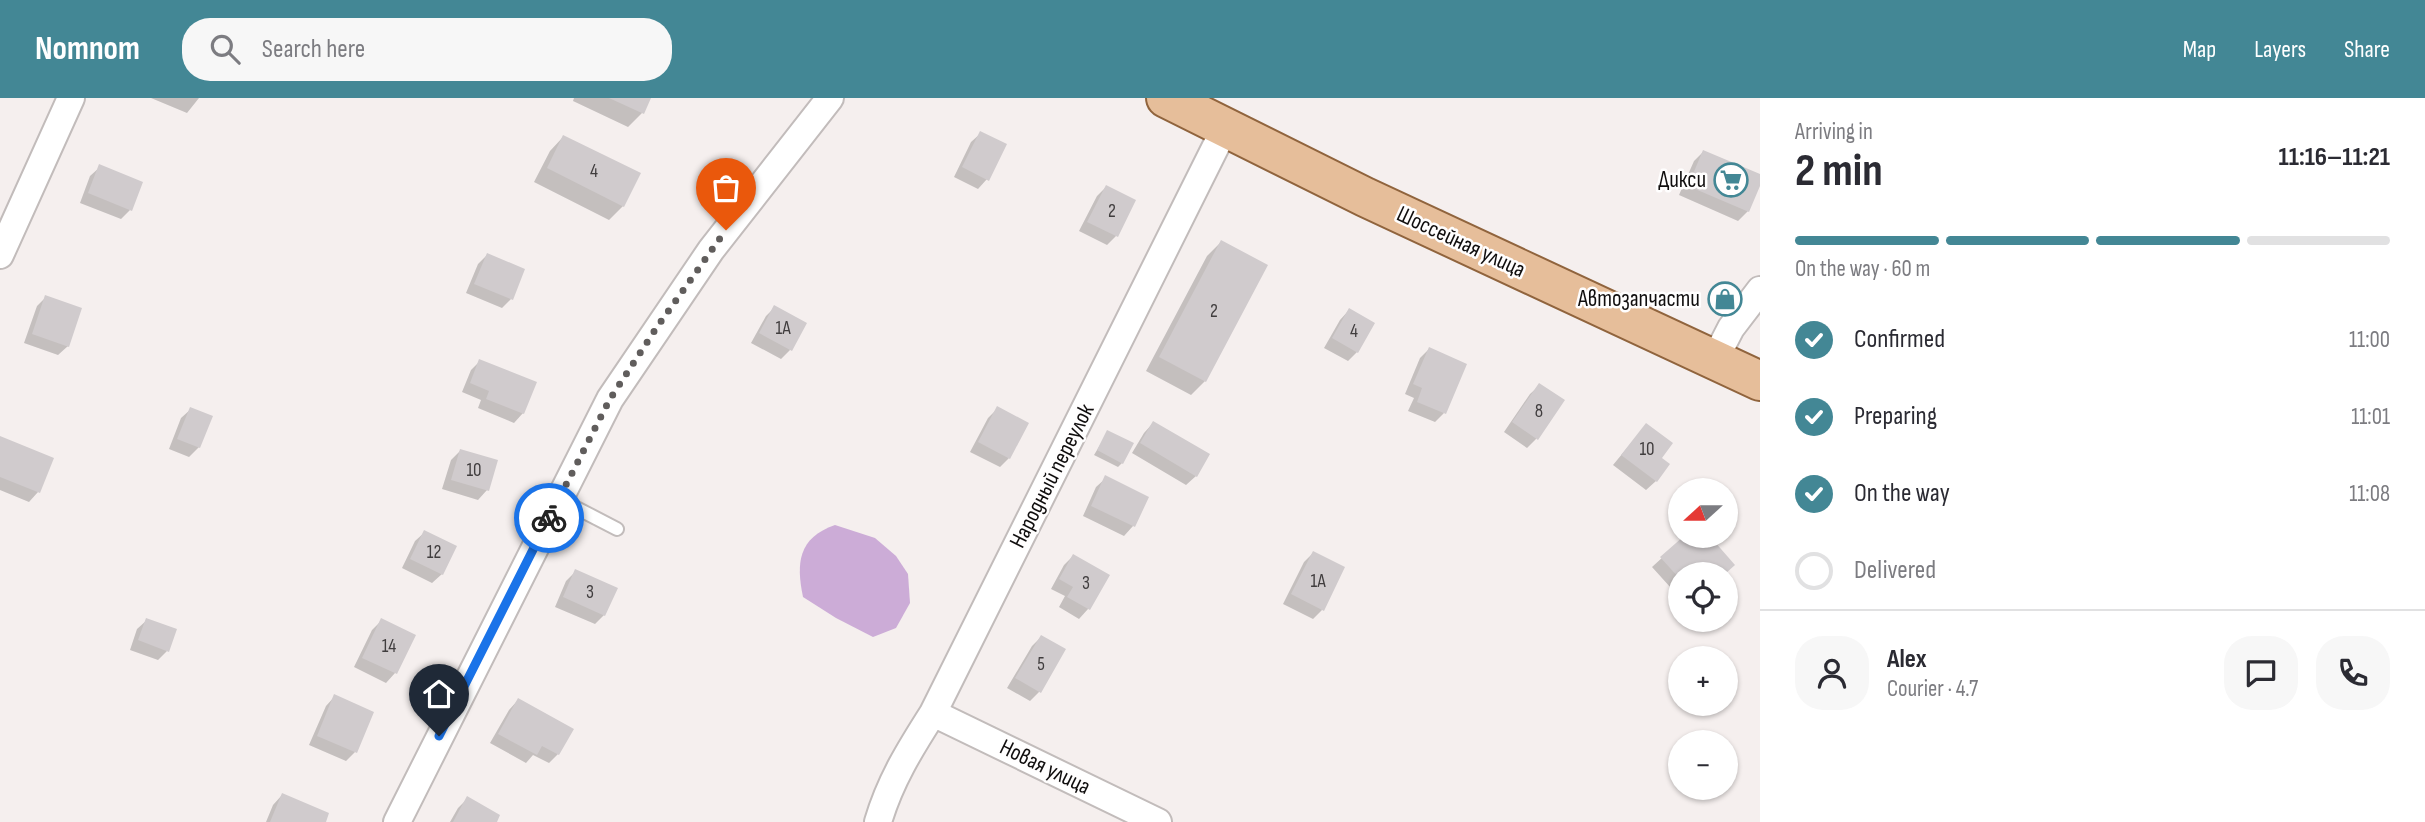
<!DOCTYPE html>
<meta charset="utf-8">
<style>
body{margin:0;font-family:"Sofia Sans Condensed",sans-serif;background:#f7f7f7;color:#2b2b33;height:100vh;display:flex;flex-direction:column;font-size:26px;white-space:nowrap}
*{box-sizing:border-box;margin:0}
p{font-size:23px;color:#7c7c81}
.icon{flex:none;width:38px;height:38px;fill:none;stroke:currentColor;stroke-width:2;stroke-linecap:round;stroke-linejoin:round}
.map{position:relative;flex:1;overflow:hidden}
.drawer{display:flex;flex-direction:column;background:#fff;width:665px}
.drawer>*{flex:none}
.needle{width:46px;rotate:249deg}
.buttons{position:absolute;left:1668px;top:380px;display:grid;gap:14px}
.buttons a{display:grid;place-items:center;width:70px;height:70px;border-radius:50%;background:#fff;box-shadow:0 2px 5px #0004;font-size:35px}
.pin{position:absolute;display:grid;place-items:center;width:60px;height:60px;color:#fff;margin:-72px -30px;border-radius:50% 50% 50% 0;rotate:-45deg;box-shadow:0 0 7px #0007}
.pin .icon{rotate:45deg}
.courier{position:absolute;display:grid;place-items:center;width:70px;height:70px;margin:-35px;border:5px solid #1a73e8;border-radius:50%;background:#fff;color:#222;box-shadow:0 2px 9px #0007}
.overview em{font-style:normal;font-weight:700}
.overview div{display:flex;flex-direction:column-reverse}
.overview{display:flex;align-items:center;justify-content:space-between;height:119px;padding:0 35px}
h1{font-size:46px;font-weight:700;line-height:52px}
.bar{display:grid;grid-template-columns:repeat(4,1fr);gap:10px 7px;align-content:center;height:84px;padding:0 35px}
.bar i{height:9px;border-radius:5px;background:#e1e1e2}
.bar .on{background:#438795}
.bar p{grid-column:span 4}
.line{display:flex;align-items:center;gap:18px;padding:0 35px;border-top:2px solid #e1e1e2}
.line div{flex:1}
.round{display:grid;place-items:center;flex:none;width:74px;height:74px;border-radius:28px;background:#f7f7f7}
ol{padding:0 35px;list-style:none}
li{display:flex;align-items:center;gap:21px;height:77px}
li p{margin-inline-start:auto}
li .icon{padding:7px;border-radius:50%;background:#438795;color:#fff;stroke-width:4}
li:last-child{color:#7c7c81}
li i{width:38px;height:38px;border:4px solid #e1e1e2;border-radius:50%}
header{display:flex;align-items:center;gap:42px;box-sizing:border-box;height:98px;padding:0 35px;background:#438795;color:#fff}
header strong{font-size:33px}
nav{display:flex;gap:38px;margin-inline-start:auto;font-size:24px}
.search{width:490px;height:63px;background:#f7f7f7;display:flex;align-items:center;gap:18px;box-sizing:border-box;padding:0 24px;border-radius:28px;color:#7c7c81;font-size:26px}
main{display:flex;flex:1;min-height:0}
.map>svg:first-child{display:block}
</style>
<header>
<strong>Nomnom</strong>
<div class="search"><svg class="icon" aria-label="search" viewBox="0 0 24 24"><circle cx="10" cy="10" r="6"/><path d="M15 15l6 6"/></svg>Search here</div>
<nav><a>Map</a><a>Layers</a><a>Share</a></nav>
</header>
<main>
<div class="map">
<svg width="1760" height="724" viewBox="0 0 1760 724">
<rect width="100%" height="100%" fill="#f5efee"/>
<path fill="#ccacd7" d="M835 427 875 440 896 458 908 476 910 505 896 530 873 539 836 520 803 499C796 465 798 440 835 427Z"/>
<path fill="#0003" d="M151 0H199L187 15Z
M574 0H649L642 15 628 29 573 3Z
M981 35 987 81 978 91 954 79 971 44Z
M563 39 623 108 609 122 534 84 550 53Z
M1703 54 1760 78V84L1748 113 1738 123 1679 97 1694 63Z
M100 69 130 112 121 121 80 105 90 78Z
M1106 89 1116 138 1107 147 1079 133 1097 98Z
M1221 144 1266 168 1205 283 1191 297 1146 273 1207 158Z
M487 157 511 201 502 210 466 195 478 166Z
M46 199 68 248 58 257 24 245 37 208Z
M775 209 790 252 781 261 751 245 766 218Z
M1349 212 1357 254 1348 263 1324 250 1340 222Z
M1429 251 1444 315 1435 324 1408 313 1414 300 1405 296 1420 260Z
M480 263 523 315 514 325 478 310 481 302 462 294 471 272Z
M1540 287 1536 341 1527 350 1504 334 1530 296Z
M191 311 199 349 189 359 169 351 181 320Z
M997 311 1009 360 1000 369 970 354 988 320Z
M1153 325 1196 378 1186 387 1132 355 1144 335Z
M1646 327 1659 360 1656 383 1646 392 1613 367Z
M1108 334 1122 365 1118 369 1094 357Z
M0 340 38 394 29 404 0 392Z
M460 353 487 392 478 402 442 391 451 362Z
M1106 380 1147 399 1133 428 1124 438 1083 418 1096 389Z
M425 434 442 476 432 485 402 470 415 443Z
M1686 438H1693L1724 476H1680V500L1652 469Z
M1313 455 1322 512 1313 521 1283 506 1304 464Z
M1073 458 1107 478 1088 511 1079 521 1059 509 1065 498 1051 491 1064 467Z
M576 473 604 517 595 526 555 509 566 483Z
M147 522 167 553 158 562 130 552 137 531Z
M381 523 413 538 395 575 386 585 354 569 372 532Z
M1041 539 1064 552 1039 594 1030 603 1007 590 1032 548Z
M335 598 355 654 346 663 309 647 326 608Z
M518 602 558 656 549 665 533 657 526 665 490 645 509 612Z
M282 697 324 724H266L273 707Z
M467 701 495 724H450L458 710Z"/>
<path fill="#d0cbcd" d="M609 0H651L644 16Z
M980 33 1007 46 989 83 962 69Z
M563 37 641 75 624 109 547 70Z
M1703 52 1760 76V88L1749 114 1688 88Z
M99 66 143 84 132 113 88 95Z
M1106 87 1136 102 1118 139 1087 124Z
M1221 142 1268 167 1206 284 1159 259Z
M487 155 525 171 513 202 474 186Z
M45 197 82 210 69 249 32 236Z
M774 207 807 225 792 253 759 235Z
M1349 210 1375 225 1358 255 1332 240Z
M1429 249 1467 266 1446 316 1417 304 1422 290 1413 286Z
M479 261 537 284 524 316 486 301 489 293 470 285Z
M1539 285 1565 302 1538 342 1512 324Z
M997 308 1029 325 1010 361 978 344Z
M190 309 213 318 200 350 177 341Z
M1153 323 1210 356 1197 379 1140 345Z
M1646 325 1673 345 1662 360 1670 366 1657 384 1621 357Z
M1107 332 1134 345 1123 366 1097 352Z
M0 338 54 360 40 395 0 379Z
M460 351 498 362 489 393 451 382Z
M1105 377 1149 399 1135 429 1091 408Z
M424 432 457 448 443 477 410 461Z
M1684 438H1696L1707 450 1714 443 1735 467 1725 476H1680V481L1660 459Z
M1313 453 1345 469 1324 513 1291 496Z
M1073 456 1110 477 1090 512 1067 499 1073 489 1059 481Z
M575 471 618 490 605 518 563 499Z
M146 520 177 531 169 554 138 542Z
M381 520 416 537 397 576 362 560Z
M1041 537 1066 551 1041 595 1015 580Z
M334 596 374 614 357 655 317 638Z
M518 600 574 631 559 657 542 648 537 657 498 636Z
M282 695 329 715 326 724H270Z
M467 698 500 717 497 724H453Z"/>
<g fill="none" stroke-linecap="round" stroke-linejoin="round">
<defs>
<path id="service" d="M559 401 617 431"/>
<path id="minor" d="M0 157 71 0
M1714 263 1731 230 1760 192
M933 615 1158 724
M397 724 610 301 711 152 830 0
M878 724C890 683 910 651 933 615L1225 30"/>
<path id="primary" d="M1166 0 1365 99 1760 283"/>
</defs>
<use href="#service" stroke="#c2bcbb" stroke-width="16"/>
<use href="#minor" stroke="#c2bcbb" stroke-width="30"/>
<use href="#primary" stroke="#90643d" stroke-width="42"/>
<use href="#service" stroke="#fff" stroke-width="12"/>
<use href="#minor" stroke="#fff" stroke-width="26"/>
<use href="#primary" stroke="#e6be9a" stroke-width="38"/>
</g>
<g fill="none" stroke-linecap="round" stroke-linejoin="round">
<path stroke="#605d5c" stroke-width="7" stroke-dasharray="0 12.6" d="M549 420 610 301 657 229 726 132"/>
<path stroke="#1a73e8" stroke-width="9" d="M439 638 549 420"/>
</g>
<defs>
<symbol id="supermarket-ring" viewBox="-11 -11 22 22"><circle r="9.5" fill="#fffefe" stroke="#438795" stroke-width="1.5"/><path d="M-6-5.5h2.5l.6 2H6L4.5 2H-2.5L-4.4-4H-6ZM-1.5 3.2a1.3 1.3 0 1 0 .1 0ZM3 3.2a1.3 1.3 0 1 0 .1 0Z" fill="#438795"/></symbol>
<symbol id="shop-ring" viewBox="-11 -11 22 22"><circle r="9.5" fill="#fffefe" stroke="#438795" stroke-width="1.5"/><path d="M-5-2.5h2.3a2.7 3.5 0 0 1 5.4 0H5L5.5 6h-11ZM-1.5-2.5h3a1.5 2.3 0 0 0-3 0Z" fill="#438795"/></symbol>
</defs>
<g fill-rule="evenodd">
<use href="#supermarket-ring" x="1712" y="63" width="38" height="38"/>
<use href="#shop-ring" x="1706" y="182" width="38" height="38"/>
</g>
<g text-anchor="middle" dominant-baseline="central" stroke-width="5" stroke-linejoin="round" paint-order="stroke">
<g font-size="19" fill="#403d3e">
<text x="594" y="73">4</text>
<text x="1112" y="113">2</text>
<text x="1214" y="213">2</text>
<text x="783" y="230">1А</text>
<text x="1354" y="233">4</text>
<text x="1539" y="313">8</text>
<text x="1647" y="351">10</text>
<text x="474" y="372">10</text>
<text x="434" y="454">12</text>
<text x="1318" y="483">1А</text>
<text x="1086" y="485">3</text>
<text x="590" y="494">3</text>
<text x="389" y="548">14</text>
<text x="1041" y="566">5</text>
</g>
<g font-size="23" fill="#100e0e" stroke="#fffefe" text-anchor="end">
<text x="1706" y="82">Дикси</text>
<text x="1700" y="201">Автозапчасти</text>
</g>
<g font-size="23" fill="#100e0e" stroke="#fffefe">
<text transform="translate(1461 144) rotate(25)">Шоссейная улица</text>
<text transform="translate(1052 378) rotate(-63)">Народный переулок</text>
<text transform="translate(1045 669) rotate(26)">Новая улица</text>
</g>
</g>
</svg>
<div class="buttons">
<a><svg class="needle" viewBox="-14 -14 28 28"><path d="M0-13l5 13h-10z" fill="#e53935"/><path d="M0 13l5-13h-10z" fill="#7c7c81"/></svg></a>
<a><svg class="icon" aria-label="locate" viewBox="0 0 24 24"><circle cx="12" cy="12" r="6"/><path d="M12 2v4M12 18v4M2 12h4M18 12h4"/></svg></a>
<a>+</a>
<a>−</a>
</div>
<div class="pin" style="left:726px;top:132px;background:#ea580c"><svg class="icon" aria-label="bag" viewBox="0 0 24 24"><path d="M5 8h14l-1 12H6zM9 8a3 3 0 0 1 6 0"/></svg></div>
<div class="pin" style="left:439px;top:638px;background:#1f2937"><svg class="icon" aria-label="home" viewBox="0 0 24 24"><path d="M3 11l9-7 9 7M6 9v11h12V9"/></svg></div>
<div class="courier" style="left:549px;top:420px"><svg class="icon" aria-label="bike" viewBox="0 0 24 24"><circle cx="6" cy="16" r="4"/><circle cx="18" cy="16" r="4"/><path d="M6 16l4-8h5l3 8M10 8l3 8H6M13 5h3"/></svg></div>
</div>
<section class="drawer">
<div class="overview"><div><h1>2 min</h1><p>Arriving in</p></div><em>11:16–11:21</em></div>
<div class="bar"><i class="on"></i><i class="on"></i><i class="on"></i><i></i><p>On the way · 60 m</p></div>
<ol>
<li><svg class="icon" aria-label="check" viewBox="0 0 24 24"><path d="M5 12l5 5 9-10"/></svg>Confirmed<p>11:00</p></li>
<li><svg class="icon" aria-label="check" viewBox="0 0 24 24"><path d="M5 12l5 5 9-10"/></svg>Preparing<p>11:01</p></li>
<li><svg class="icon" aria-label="check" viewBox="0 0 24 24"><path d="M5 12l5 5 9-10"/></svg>On the way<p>11:08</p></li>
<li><i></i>Delivered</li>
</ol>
<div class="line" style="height:126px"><a class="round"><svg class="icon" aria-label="person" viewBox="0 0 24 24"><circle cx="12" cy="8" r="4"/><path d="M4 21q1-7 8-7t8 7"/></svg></a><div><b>Alex</b><p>Courier · 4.7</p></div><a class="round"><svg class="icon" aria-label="chat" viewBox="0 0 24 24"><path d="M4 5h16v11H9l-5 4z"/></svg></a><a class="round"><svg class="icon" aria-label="phone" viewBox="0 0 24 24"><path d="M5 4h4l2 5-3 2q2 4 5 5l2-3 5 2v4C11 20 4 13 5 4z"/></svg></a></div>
</section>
</main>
